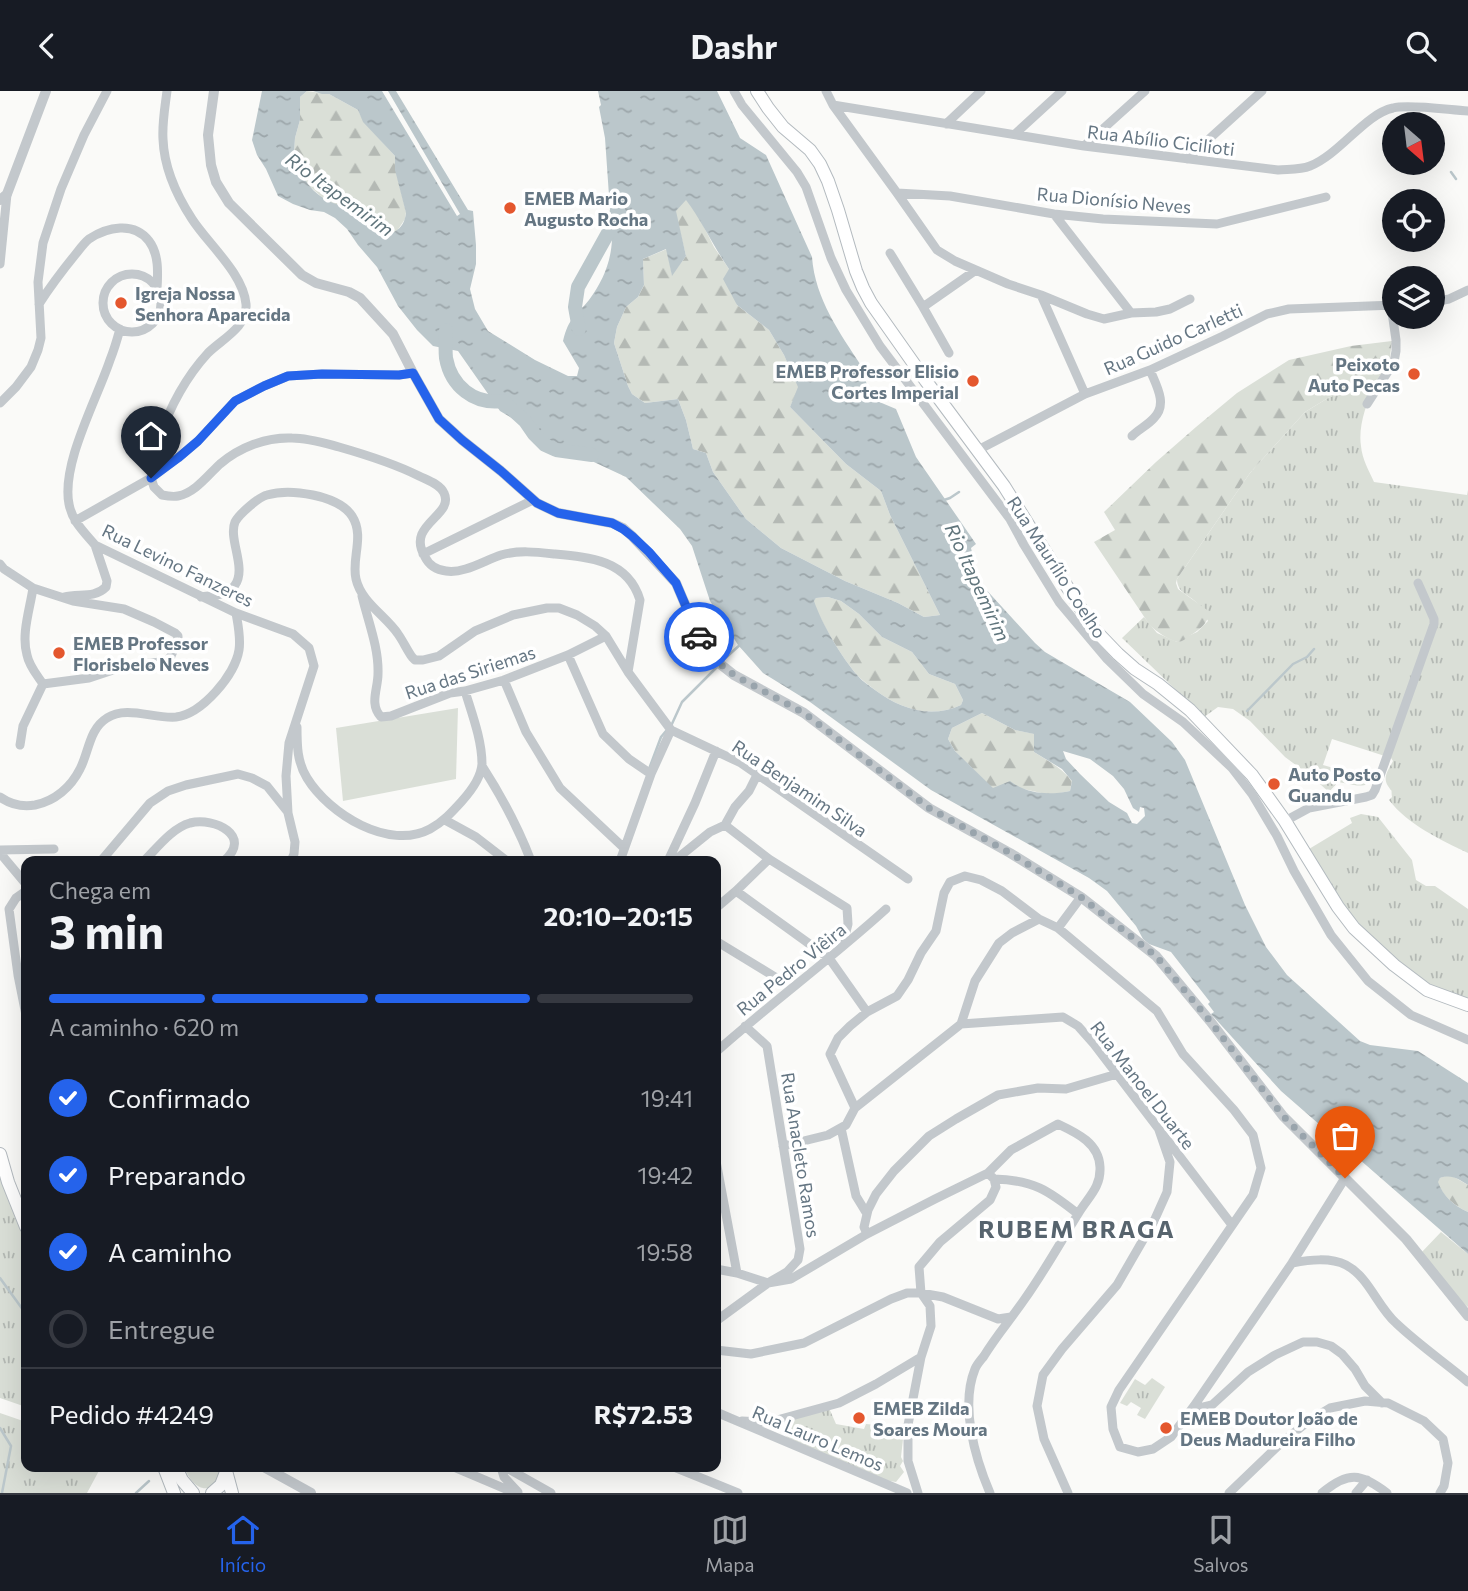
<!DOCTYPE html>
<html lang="pt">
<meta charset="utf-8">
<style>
body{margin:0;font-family:Commissioner,sans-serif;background:#20242c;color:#f1f3f6;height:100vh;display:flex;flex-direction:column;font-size:26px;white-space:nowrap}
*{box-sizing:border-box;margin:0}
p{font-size:23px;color:#9ea1a6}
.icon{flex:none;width:38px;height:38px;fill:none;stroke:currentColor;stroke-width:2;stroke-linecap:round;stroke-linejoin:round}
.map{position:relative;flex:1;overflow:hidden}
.panel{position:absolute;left:21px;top:765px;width:700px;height:616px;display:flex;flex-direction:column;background:#171b24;border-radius:14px;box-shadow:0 7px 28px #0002}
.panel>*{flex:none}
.needle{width:46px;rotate:152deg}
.buttons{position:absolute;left:1382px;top:21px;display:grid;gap:14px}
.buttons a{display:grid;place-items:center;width:63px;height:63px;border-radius:50%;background:#171b24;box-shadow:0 7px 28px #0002;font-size:35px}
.pin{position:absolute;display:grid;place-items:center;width:60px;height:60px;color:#fff;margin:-72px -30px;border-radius:50% 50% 50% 0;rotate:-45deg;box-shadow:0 0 7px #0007}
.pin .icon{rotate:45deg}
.courier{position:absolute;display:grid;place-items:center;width:70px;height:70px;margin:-35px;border:5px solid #2563eb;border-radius:50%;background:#fff;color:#222;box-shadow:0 2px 9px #0007}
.head em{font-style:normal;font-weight:700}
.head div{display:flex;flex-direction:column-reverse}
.head{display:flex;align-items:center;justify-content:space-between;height:119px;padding:0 28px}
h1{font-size:46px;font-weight:700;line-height:52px}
.bar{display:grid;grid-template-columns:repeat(4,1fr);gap:10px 7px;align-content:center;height:84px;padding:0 28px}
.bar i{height:9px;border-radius:5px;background:#363941}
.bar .selected{background:#2563eb}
.bar p{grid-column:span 4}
.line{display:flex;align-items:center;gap:18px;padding:0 28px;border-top:2px solid #363941}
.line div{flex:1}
ol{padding:0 28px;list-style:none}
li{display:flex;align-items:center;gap:21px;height:77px}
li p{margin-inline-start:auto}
li .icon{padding:7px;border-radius:50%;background:#2563eb;color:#fff;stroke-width:4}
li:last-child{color:#9ea1a6}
li i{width:38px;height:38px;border:4px solid #363941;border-radius:50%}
header{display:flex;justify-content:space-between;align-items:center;height:91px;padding:0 28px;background:#171b24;font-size:32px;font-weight:700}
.tab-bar{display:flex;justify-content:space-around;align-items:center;height:98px;border-top:2px solid #363941;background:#171b24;font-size:19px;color:#9ea1a6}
.tab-bar a{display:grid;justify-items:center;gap:4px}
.tab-bar .selected{color:#2563eb}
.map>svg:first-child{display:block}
</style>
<header><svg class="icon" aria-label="back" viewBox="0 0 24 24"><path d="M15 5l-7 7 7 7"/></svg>Dashr<svg class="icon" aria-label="search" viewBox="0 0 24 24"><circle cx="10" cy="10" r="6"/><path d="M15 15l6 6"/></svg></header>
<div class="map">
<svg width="1468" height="1402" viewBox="0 0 1468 1402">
<defs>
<pattern id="grass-tufts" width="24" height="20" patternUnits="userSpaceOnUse" patternTransform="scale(1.75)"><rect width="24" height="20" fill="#dadfd7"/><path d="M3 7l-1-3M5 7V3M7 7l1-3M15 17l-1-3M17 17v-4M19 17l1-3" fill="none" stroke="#b4b9b4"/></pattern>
<pattern id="forest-firs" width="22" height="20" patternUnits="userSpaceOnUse" patternTransform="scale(1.75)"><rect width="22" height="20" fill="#dadfd7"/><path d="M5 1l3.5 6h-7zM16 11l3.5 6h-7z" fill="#b4b9b4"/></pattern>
<pattern id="water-ripples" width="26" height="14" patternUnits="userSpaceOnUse" patternTransform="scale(1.75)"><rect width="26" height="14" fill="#bbc7cb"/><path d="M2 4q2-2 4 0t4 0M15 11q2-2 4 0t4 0" fill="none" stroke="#9ca6aa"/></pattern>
</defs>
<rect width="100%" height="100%" fill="#fafaf8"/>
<path fill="url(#grass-tufts)" d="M1375 296C1366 311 1358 337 1361 355 1362 368 1369 380 1374 391L1467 404 1468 399V762C1441 749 1408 734 1389 709L1392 706C1391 696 1393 703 1388 695 1382 686 1389 678 1393 670L1391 667 1332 648 1323 674 1369 687 1365 694C1355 696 1348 692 1338 691L1329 701 1312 686 1285 666 1250 630 1233 618 1218 616 1204 626 1122 547 1144 526 1157 542 1177 551 1182 550 1186 546 1197 541 1208 530C1205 525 1202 518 1199 514 1191 504 1177 503 1177 488L1250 382 1305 321 1328 307 1345 300Z
M1361 723 1378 726 1412 769 1416 789 1426 795H1435L1468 818V910L1425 892 1377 851 1351 824 1309 758 1352 732 1350 727Z
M0 1080 26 1148V1316L0 1307Z
M1441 1141 1468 1163V1216L1458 1208 1420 1163Z
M1152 1287 1165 1296 1145 1328 1137 1324 1141 1317 1131 1311 1127 1315 1120 1312 1135 1288 1145 1294Z
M829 1317 836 1333 864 1338 866 1333 900 1336 903 1348 901 1366 903 1370 900 1375 904 1381 896 1391 884 1389 788 1347 784 1343 781 1335 790 1328Z
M0 1322 26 1331V1376H101L87 1402H0Z"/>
<path fill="url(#forest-firs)" d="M307 0 329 3 358 19 364 31 395 65V76L406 121 405 128 397 140 394 141 383 140 325 109 306 92 301 80 293 77 295 47 300 29V6Z
M686 108 699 126 714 156 729 178 737 214 769 239 784 264 799 296 790 316 846 373 881 400 890 424 940 524 924 526 898 512 845 490 781 457 746 428 713 381 706 362 693 358 686 329 678 308 645 312 632 303 628 295 614 252 617 236 626 216 638 206 644 194 643 168 667 158 672 184 686 165 675 120Z
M1392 250 1388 280 1375 296 1345 300 1328 307 1305 321 1250 382 1177 488 1176 492 1178 498 1210 521C1206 535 1200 538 1188 546 1185 548 1182 551 1178 551 1170 550 1154 539 1149 533L1094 451 1115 439 1104 421 1156 371 1196 336 1237 302 1289 269 1351 255Z
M828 506 841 510 859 523 882 546 912 561 929 583 955 593 963 609 961 614C931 628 900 618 875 599 870 595 863 590 858 585 842 567 822 533 813 510L816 507Z
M982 622 1015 639 1035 643 1034 661C1048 670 1062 677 1072 690L1070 700 1050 704 1019 697 993 698 955 660 948 648 952 637Z
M1448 1084 1454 1086 1468 1094V1121C1454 1115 1443 1105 1437 1091L1440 1087Z"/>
<path fill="#dadfd7" d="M458 617 456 688 343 710 336 637Z
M185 1376H218L220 1386C217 1389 215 1393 212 1396 199 1402 187 1387 185 1376Z"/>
<path fill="url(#water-ripples)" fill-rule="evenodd" d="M262 0H307L300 6V29L295 47 293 77 301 80C306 94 319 107 333 112 338 114 344 115 349 118 365 127 373 140 394 141 402 137 405 130 406 122L395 79V65L363 31 358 19 329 3H322L313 0H382L457 125 460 123 388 0H396L468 119 473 120 476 154V173L470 198 475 218 488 240 535 269 568 285H577L579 277 563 250C569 226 575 226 589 209 603 190 611 171 612 148L605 47 599 16 601 14 598 0H717L740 47 766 64 812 166C815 208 840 242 862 276L859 279 877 310 896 318 916 366 976 453 971 457 977 483 982 494 1035 552 1045 561 1130 611 1172 651 1185 669 1245 814 1266 856 1287 884 1360 950 1370 954 1418 960 1468 992V1094C1458 1088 1452 1083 1440 1087L1438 1091C1443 1105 1454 1115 1468 1121V1163L1281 1000 1211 923 1214 921 1208 913 1210 911 1171 861 1149 853 1143 848 1136 835 1107 800 1089 787 931 699 810 611 763 582 738 554 710 510 692 455 680 438 626 386 551 351 500 320 458 260 433 255 417 239 398 215 377 176 358 154 347 138 335 127 324 121 310 119 293 113 278 105 266 78 257 64 252 49ZM686 109C702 130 713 155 729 178L723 188 737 214 769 239 784 264 798 296 790 316 846 373 881 400 890 424 940 524 924 526 898 512 845 490 781 457 746 428 713 381 706 362 693 358 686 329 678 308 645 312 632 303 628 295 614 252 617 236 626 216 638 206 644 194 643 168 666 158 672 185 686 165 676 120ZM828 506 841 510 859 523 882 546 912 561 929 583 955 593 963 609 961 614C931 628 900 618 875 599 870 595 863 591 858 585 842 567 822 533 814 510L816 507ZM982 622 1015 639 1034 643V661L1062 678 1072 690 1070 700C1050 704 1028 704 1010 690L993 697 955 660 948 648 952 637ZM1063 660 1090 668 1113 685 1124 698 1133 717 1139 721 1140 716 1144 717 1145 725 1137 733 1132 732 1127 722 1109 711 1080 683 1066 668Z"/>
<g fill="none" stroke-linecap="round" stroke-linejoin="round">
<path stroke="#bbc7cb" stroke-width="2.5" d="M1451 81 1456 88
M944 409 950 407 959 401
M722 570 741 553
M1247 620 1293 573 1307 566 1314 558
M671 635 682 611 718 575
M649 678 661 646 666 640
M0 1187 26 1223
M0 1337 11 1355 2 1402
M136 1402 149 1390"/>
<path stroke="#bbc7cb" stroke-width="14" d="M579 238 575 216 578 196 608 142 618 118
M446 239C446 248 445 258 446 267 451 295 474 314 503 310L525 330 534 343 545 354 556 359 592 364"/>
<defs>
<path id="secondary" d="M757 0 768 17 783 36 810 59 820 73 828 90 838 119 856 180 863 197 871 212 926 290 1004 395 1093 537 1118 563 1135 578 1158 593 1190 619 1252 684 1285 730 1338 816 1354 837 1394 874 1427 899 1468 914
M0 1063 8 1091 26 1136
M164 1376 174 1402
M176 1376 182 1389 193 1402
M225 1376 232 1402
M212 1402 221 1394 226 1381"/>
</defs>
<use href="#secondary" stroke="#b3babf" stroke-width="14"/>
<path stroke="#c3c8cc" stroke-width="9" d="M734 0 742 14 797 81 806 96 831 167 846 199 880 255 1010 428 1024 454 1059 511 1107 568 1143 603 1183 631 1232 677 1252 703 1277 745 1294 780 1331 844 1368 890 1411 924 1468 949
M826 0 833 14 897 102 937 159 955 170 1008 193 1041 204 1087 223 1104 228 1131 222 1156 221 1170 218 1190 208
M833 14 1084 55 1278 79C1288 78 1300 79 1310 75 1340 63 1365 23 1393 17 1409 13 1449 19 1468 20
M946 33 981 0
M1015 43 1062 0
M1084 55 1145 0
M1187 68 1262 0
M897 102 950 105 1054 123 1103 128 1217 133 1326 106
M1054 123 1131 222
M890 162 923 216 949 262
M0 173 7 103
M103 212a29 29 0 1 1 58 0a29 29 0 1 1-58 0Z
M1041 204 1085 303
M1433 211 1449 208 1468 199
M39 213C50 196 62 180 75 164 79 159 84 152 89 148 107 136 134 130 149 150 159 163 158 182 157 198
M923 216 976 179
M120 238C117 249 114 259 110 269 97 308 61 373 69 413 72 430 84 441 95 454L236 522 293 543 309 557 314 575 289 652 286 685 288 722 295 751 294 763 291 770
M0 312 16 296 31 276 38 259 41 247 38 191 43 152 61 98 84 44 107 0
M1367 313 1394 271 1396 260V249L1391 214
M1132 345C1139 338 1148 334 1154 327 1168 313 1156 294 1150 279
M978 359 1085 303 1150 279 1223 245 1267 223 1289 218 1395 214
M151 387 154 396 162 404C167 405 173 406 178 405 195 402 208 384 220 373 240 356 266 346 292 347 308 347 324 352 339 356 367 364 393 372 419 385 427 389 440 393 444 402 455 425 405 433 425 466 429 474 437 479 446 480 464 483 485 469 501 464 518 459 536 461 554 463 589 466 628 469 640 509L628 581
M151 387C153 375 154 362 158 350 169 318 185 287 208 262 222 248 248 236 246 213 243 182 208 153 192 128 177 105 164 76 163 48 162 32 165 16 167 0
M75 430 151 387 178 367 198 350 235 310 264 295 288 285 322 283 399 284 413 282
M423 463 533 409
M0 473 4 478 33 497 73 510 124 518 154 531 175 542 178 545V549L171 565 168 569 161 571 141 573 119 577 89 587 43 593
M33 497C30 518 21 543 27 564 29 575 37 584 43 593
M362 505C368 530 379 557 378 583 378 598 369 613 381 626L391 625 450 602 465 600 504 589 568 564 606 545
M64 506C79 502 94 508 106 496L107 490 95 454
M201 506C213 504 228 505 235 494 247 477 228 448 235 431 239 423 259 406 267 404 290 397 338 404 352 425 365 445 351 468 356 488 361 511 386 525 398 543 403 550 407 559 412 566L415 569H423L439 565 475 540 513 524 547 517H559L577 524 595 535 606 545 628 581 671 639 741 672 908 788
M568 564 603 643 629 668 651 683
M504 589 526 641 560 697 624 757
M297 636C297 654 297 671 307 687 329 723 389 760 430 738 443 731 452 721 462 710 471 700 481 687 482 673 482 649 472 623 465 600
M20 654 23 635 43 593
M482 675C502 706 518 736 531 770
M0 706C10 713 23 716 35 714 55 710 71 696 80 678 89 661 89 638 107 627 126 614 154 628 176 626 202 623 235 584 239 559 241 547 238 534 236 522
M445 729 476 746 507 770
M1285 730 1309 717 1366 706 1372 704 1375 699 1434 533V528L1418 492
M725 734 769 768 847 817 848 833 842 856
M0 759 54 758
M0 762 26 793
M101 770 150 712 168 700 186 694 238 683 252 687 267 695 287 720
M144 770C157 757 172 737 190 732 215 726 253 745 224 770
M620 770 651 683 671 639
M668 770 695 712 716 660
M674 770 710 741 725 734 735 716 749 700 757 684
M26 800 16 807 9 818 18 884 26 924
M736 800 829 867 867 921
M716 817 736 800 769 768
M1058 837 1081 806
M716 850 780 889
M961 933 1063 926 1078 935 1094 953 1232 1134
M716 961C771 912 831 868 886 818
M855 1017 830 963 838 947 850 935 867 921 897 905 908 889 921 862 936 840 944 802 950 791 965 785 981 789 1002 800 1039 828 1058 837 1157 920 1183 963 1234 1019 1253 1044 1261 1077 1253 1104 1119 1299 1111 1316 1113 1338 1120 1356 1138 1361 1153 1358 1171 1346 1194 1315 1292 1172 1345 1087
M841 1037 856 1105 867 1123
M783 1055 828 1044 846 1034 855 1017 961 933 975 890 999 852 1012 842 1039 828
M716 1070 737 1182
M994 1088C1033 1089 1048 1099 1078 1123
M867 1143 864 1136 868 1119 876 1103 894 1080 929 1045 956 1028 998 1004 1038 997 1066 998 1117 983
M1292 1172C1309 1169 1330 1166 1346 1174 1369 1186 1377 1215 1396 1232 1418 1253 1444 1271 1468 1291
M716 1178 737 1182 768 1192 791 1188 867 1143 935 1108 988 1082 1011 1059 1058 1033C1077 1042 1099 1052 1100 1076 1101 1097 1088 1106 1078 1123 1060 1152 1044 1181 1024 1209 1011 1228 996 1245 984 1265 981 1269 977 1273 975 1278 960 1315 975 1367 990 1402
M716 1230 768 1192 787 1181 798 1169 800 1158 767 955 745 935
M716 1259 751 1263 804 1252 891 1208 907 1202H921L943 1206 998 1228 1011 1226
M1191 1319 1212 1314 1248 1281 1275 1264 1303 1251H1317L1331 1255 1342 1263 1355 1278 1365 1295 1382 1312
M716 1321 907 1402
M742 1330 762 1331 777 1329 839 1312 876 1293 921 1266
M454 1376 515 1402
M501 1376 504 1386 518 1401
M505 1376 551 1402
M674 1376 738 1402
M918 1402 908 1370V1334L921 1266 931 1235 930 1215 921 1202 919 1176 940 1151 990 1109 996 1096 994 1088 988 1082
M1068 1402 1044 1348 1037 1315 1043 1284 1062 1258 1117 1194 1154 1130 1167 1101 1170 1071 1159 1039
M1229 1402 1281 1352 1310 1329 1330 1317 1365 1310 1388 1312 1424 1330 1443 1348 1448 1372 1444 1395 1440 1402
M1322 1402C1348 1380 1361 1382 1387 1402
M1356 1402 1367 1389"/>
<path stroke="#c3c8cc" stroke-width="10" d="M214 0 208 44 211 74 216 91 229 112 302 184 316 192 349 201 360 207 393 243 413 282 439 328 462 349 501 380 537 412 558 422 612 432 623 437 632 445 676 492 701 551 710 565 734 584 804 622 929 717 1010 762 1081 806 1156 865 1210 930 1283 1025 1406 1148 1468 1225
M0 109 7 103 46 0
M264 1376 311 1402"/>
<use href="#secondary" stroke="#fff" stroke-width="12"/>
</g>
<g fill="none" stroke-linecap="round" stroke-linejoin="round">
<path stroke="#99a4ac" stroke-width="7" stroke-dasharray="0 12.6" d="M699 546 705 559 710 565 734 584 804 622 929 717 1010 762 1081 806 1156 865 1210 930 1283 1025 1345 1087"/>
<path stroke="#2563eb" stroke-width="9" d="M151 387 178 367 198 350 235 310 264 295 288 285 322 283 399 284 413 282 439 328 462 349 501 380 537 412 558 422 612 432 623 438 632 445 649 461 676 492 699 546"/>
</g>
<g fill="#e4572e" stroke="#fff" stroke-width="2.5">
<circle cx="510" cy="117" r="7"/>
<circle cx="121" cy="212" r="7"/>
<circle cx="1414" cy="283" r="7"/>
<circle cx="973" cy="290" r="7"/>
<circle cx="59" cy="562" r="7"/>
<circle cx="1274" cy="693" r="7"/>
<circle cx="859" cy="1327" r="7"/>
<circle cx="1166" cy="1337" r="7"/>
</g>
<g text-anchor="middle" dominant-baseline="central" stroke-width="7" stroke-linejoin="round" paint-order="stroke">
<g font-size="18" fill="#657683" stroke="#fff">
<text transform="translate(1161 49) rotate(7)">Rua Abílio Cicilioti</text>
<text transform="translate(1114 109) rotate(5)">Rua Dionísio Neves</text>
<text transform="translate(1173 248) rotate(-24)">Rua Guido Carletti</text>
<text transform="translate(178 474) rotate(26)">Rua Levino Fanzeres</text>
<text transform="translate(1057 476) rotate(57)">Rua Maurílio Coelho</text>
<text transform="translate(470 581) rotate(-18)">Rua das Siriemas</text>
<text transform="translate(800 697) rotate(34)">Rua Benjamim Silva</text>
<text transform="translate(791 878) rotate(-39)">Rua Pedro Viêira</text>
<text transform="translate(1143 994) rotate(52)">Rua Manoel Duarte</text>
<text transform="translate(801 1064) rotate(81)">Rua Anacleto Ramos</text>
<text transform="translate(818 1347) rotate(23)">Rua Lauro Lemos</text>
</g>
<g font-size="18" font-weight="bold" fill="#657683" stroke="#fff" text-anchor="start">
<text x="524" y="107">EMEB Mario<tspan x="524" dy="21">Augusto Rocha</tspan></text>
<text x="135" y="202">Igreja Nossa<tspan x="135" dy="21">Senhora Aparecida</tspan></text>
<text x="1400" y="273" text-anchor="end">Peixoto<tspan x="1400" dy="21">Auto Pecas</tspan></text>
<text x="959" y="280" text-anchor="end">EMEB Professor Elisio<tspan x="959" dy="21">Cortes Imperial</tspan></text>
<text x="73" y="552">EMEB Professor<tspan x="73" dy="21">Florisbelo Neves</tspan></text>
<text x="1288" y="683">Auto Posto<tspan x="1288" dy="21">Guandu</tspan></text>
<text x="873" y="1317">EMEB Zilda<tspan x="873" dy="21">Soares Moura</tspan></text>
<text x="1180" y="1327">EMEB Doutor João de<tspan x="1180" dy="21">Deus Madureira Filho</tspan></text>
</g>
<g font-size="19" font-style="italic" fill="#60757c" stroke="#fff">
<text transform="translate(340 103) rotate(36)">Rio Itapemirim</text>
<text transform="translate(978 491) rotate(65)">Rio Itapemirim</text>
</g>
<g font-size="24" font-weight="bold" letter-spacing="2" fill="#57646e" stroke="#fff">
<text x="1077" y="1137">RUBEM BRAGA</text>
</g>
</g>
</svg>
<div class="buttons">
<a><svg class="needle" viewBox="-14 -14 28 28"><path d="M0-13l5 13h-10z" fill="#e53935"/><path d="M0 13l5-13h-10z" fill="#9ea1a6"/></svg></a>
<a><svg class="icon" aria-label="locate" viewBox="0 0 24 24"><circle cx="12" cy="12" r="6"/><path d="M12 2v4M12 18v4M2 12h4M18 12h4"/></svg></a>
<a><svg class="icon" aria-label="layers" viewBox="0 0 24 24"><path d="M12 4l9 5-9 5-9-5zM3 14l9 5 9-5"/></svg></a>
</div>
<div class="pin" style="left:1345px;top:1087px;background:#ea580c"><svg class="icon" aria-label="bag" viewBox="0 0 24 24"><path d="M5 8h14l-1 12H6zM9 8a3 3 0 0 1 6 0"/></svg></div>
<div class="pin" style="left:151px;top:387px;background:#1f2937"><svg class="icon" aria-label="home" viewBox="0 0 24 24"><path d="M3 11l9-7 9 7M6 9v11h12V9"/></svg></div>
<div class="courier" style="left:699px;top:546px"><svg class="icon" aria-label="car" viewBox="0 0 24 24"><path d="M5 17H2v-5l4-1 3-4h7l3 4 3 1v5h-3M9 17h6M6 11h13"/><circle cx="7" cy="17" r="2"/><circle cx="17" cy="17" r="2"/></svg></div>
<section class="panel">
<div class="head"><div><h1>3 min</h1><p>Chega em</p></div><em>20:10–20:15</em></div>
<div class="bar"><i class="selected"></i><i class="selected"></i><i class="selected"></i><i></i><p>A caminho · 620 m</p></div>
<ol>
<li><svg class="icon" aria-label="check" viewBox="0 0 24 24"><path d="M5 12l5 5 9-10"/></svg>Confirmado<p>19:41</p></li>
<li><svg class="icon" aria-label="check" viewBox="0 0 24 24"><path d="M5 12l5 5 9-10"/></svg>Preparando<p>19:42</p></li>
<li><svg class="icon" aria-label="check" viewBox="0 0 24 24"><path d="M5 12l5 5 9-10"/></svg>A caminho<p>19:58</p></li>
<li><i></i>Entregue</li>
</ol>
<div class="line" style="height:91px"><div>Pedido #4249</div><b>R$72.53</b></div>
</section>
</div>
<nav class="tab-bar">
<a class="selected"><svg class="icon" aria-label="home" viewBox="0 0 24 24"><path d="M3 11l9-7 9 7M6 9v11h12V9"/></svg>Início</a>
<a><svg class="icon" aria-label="map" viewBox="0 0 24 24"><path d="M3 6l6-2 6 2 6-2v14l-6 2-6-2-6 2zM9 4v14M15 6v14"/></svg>Mapa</a>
<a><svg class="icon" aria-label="saved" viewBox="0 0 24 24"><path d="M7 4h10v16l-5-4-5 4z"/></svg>Salvos</a>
</nav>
